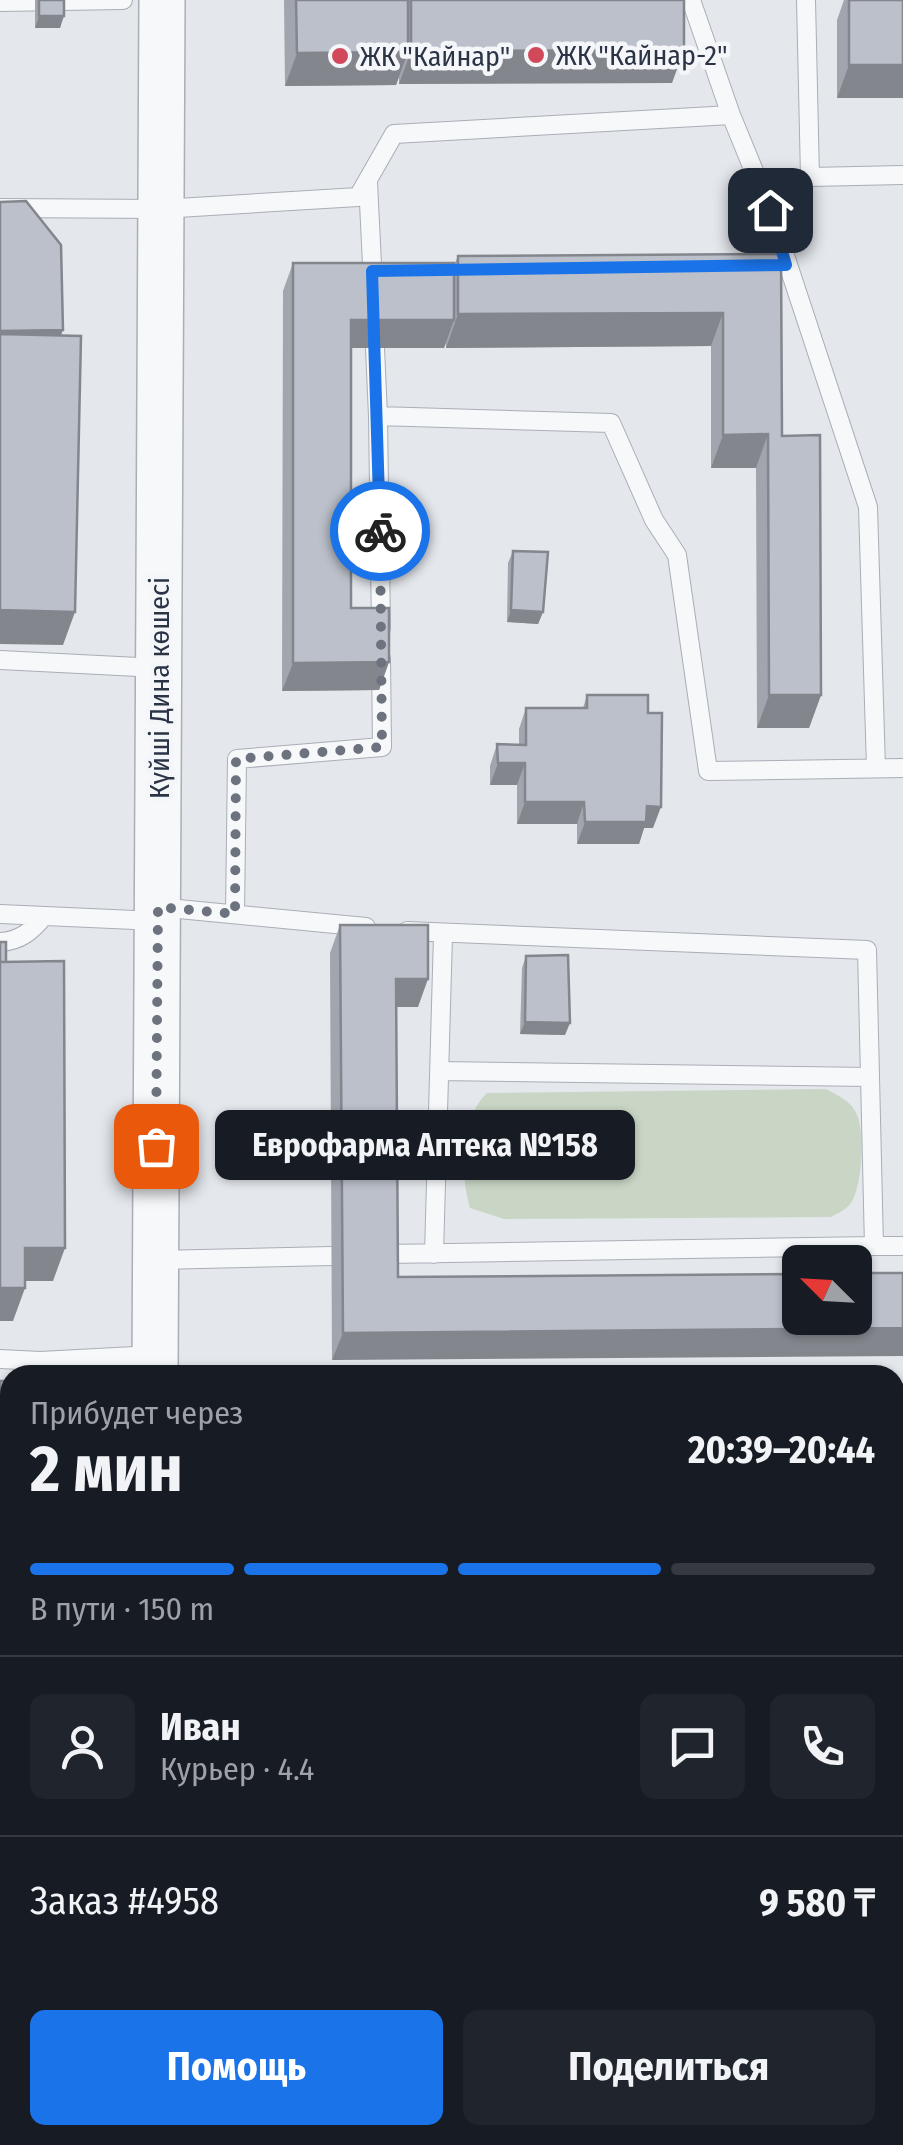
<!DOCTYPE html>
<html lang="ru">
<meta charset="utf-8">
<style>
body{margin:0;font-family:"Fira Sans Condensed",sans-serif;background:#20242c;color:#f1f3f6;height:100vh;display:flex;flex-direction:column;font-size:38px;white-space:nowrap}
*{box-sizing:border-box;margin:0}
p{font-size:32px;color:#9ea1a6}
.icon{flex:none;width:55px;height:55px;fill:none;stroke:currentColor;stroke-width:2;stroke-linecap:round;stroke-linejoin:round}
.map{position:relative;flex:1;overflow:hidden}
.sheet{position:absolute;left:0px;top:1365px;width:905px;height:780px;display:flex;flex-direction:column;background:#171b24;border-radius:30px 30px 0 0;box-shadow:0 2px 8px #0004}
.sheet>*{flex:none}
.needle{width:65px;rotate:294deg}
.tools{position:absolute;left:782px;top:1245px;display:grid;gap:20px}
.tools a{display:grid;place-items:center;width:90px;height:90px;border-radius:15px;background:#171b24;box-shadow:0 2px 8px #0004;font-size:50px}
.pin{position:absolute;display:grid;place-items:center;width:85px;height:85px;color:#fff;margin:-42px;border-radius:20px;box-shadow:0 5px 15px #0006}
.courier{position:absolute;display:grid;place-items:center;width:100px;height:100px;margin:-50px;border:8px solid #1a73e8;border-radius:50%;background:#fff;color:#222;box-shadow:0 2px 12px #0007}
.bubble{position:absolute;height:70px;border-radius:15px;background:#171b24;box-shadow:0 2px 8px #0004;font-size:32px;font-weight:700;line-height:70px;text-align:center}
.head em{font-style:normal;font-weight:700}
.head div{display:flex;flex-direction:column-reverse}
.head{display:flex;align-items:center;justify-content:space-between;height:170px;padding:0 30px}
h1{font-size:65px;font-weight:700;line-height:75px}
.bar{display:grid;grid-template-columns:repeat(4,1fr);gap:15px 10px;align-content:center;height:120px;padding:0 30px}
.bar i{height:12px;border-radius:8px;background:#363941}
.bar .on{background:#1a73e8}
.bar p{grid-column:span 4}
.line{display:flex;align-items:center;gap:25px;padding:0 30px;border-top:2px solid #363941}
.line div{flex:1}
.round{display:grid;place-items:center;flex:none;width:105px;height:105px;border-radius:15px;background:#20242c}
.action{display:flex;gap:20px;margin-top:auto;padding:20px 30px}
.action a{flex:1;height:115px;border-radius:15px;background:#1a73e8;color:#fff;font-size:40px;font-weight:700;line-height:115px;text-align:center}
.action a+a{background:#20242c;color:#f1f3f6}
.map>svg:first-child{display:block}
</style>
<div class="map">
<svg width="903" height="2145" viewBox="0 0 903 2145">
<rect width="100%" height="100%" fill="#e4e7ec"/>
<path fill="#c9d6c5" d="M826 1089C838 1096 852 1101 857 1115 865 1133 862 1187 851 1203 846 1210 838 1213 831 1217L504 1219 470 1208C460 1172 459 1120 487 1093Z"/>
<g fill="none" stroke-linecap="round" stroke-linejoin="round">
<defs>
<path id="service" d="M691 0 731 115
M806 0 810 177 903 175
M0 2 123 0
M368 182 373 285
M0 208 161 209 358 197 394 134 731 115 770 210 868 507 876 768
M770 210 810 177
M374 326 378 416
M381 628 378 416 611 423 654 520 677 555 708 771 903 768
M0 660 158 668
M158 907 366 927
M0 914 157 921
M235 914 237 759 382 747 381 659
M0 942C20 941 32 931 44 916
M440 1071 870 1077
M874 1246H903
M387 1254 874 1246 867 950 407 931
M434 1254 443 935
M157 1260 332 1256
M0 1359 40 1361 154 1355
M895 1408H903
M895 1660H903
M895 1733 903 1742
M0 2019H10
M895 2052H903
M0 2081 10 2082"/>
<path id="tertiary" d="M155 1375 162 0
M895 1884 903 1883
M0 1894H10
M155 2135V2145"/>
</defs>
<use href="#service" stroke="#a9aeb7" stroke-width="20"/>
<use href="#tertiary" stroke="#a9aeb7" stroke-width="48"/>
<use href="#service" stroke="#f7f8fa" stroke-width="18"/>
<use href="#tertiary" stroke="#f7f8fa" stroke-width="45"/>
</g>
<path fill="#a1a5ae" d="M35 0H64L60 28H35Z
M284 0H408V4L409 0H684L672 83 399 84V77L396 85 285 86Z
M844 0H903L837 98V20Z
M781 254 782 436 821 695 809 728H757L756 468H711V346L446 348V343L444 348H351V608L389 662 379 690 282 691 283 291 293 263 454 265 458 256Z
M513 551 543 612 538 624 507 622 508 563Z
M587 695 648 713 653 828H644L639 844H577V824H517V785H490V766L497 744 519 745V729L526 708H583Z
M340 925 418 1007H396L398 1277 332 1360 330 953Z
M526 956 565 1035 520 1034 522 968Z
M248 2135H614L613 2139 440 2141 438 2145H248Z
M759 2135H895L903 2145H760Z"/>
<path fill="#83868d" d="M39 16H64L60 28H35Z
M684 50 672 83 399 84 411 51Z
M408 52 396 85 285 86 297 53Z
M849 65H903V98H837Z
M723 313 711 346 446 348 458 314Z
M351 320H454L444 348H341Z
M63 330 51 363 0 364V331Z
M768 434 756 468H711L723 435Z
M0 610 75 612 63 645 0 644Z
M511 610 543 612 538 624 507 622Z
M389 662 379 690 282 691 293 663Z
M769 695H821L809 728H757Z
M498 763H525L517 785H490Z
M525 802H584L577 824H517Z
M647 806 661 807 653 828H644L639 844H577L585 822Z
M396 979H428L418 1007H386Z
M525 1022 570 1023 565 1035 520 1034Z
M25 1248H65L53 1281H13Z
M0 1288H25L13 1321H0Z
M903 1328V1356L332 1360 343 1333Z
M0 1480H10V1498L2 1501H0Z
M895 1590H903V1623H895Z
M0 1619H10V1655H0Z
M895 2000H903V2021H895Z
M258 2135H614L613 2139 440 2141 438 2145H254Z"/>
<path fill="#bbc0ca" stroke="#83868d" stroke-width="2.5" d="M39 0H64V16H39Z
M296 0H408V52L297 53Z
M411 0H684V50L411 51Z
M849 0H903V65H849Z
M26 201 61 245 63 330 0 331V202Z
M781 254 782 436 820 435 821 695H769L768 434 723 435V313L458 314V256Z
M293 263H454V320H351V608H389V662L293 663Z
M0 334 81 336 75 612 0 610Z
M513 551 548 552 543 612 511 610Z
M587 695H648V713H662L661 807 647 806 646 822H585L584 802H525V763H498L497 744 526 745V708H587Z
M340 925H428V979H396L398 1277 800 1274V1318H855V1273H903V1328L343 1333Z
M0 942H6V962H0Z
M568 955 570 1023 525 1022 526 956Z
M64 961 65 1248H25V1288H0V962Z
M0 1381H5L10 1383V1480H0Z
M0 1511H10V1619H0Z
M895 1513H903V1590H895Z
M895 1756H900V1806L895 1805Z
M895 1925H903V2000H895Z
M0 2096H10V2135H58V2145H0Z
M895 2115H903V2145H766V2135H895Z"/>
<g fill="none" stroke-linecap="round" stroke-linejoin="round">
<path stroke="#6c737f" stroke-width="10" stroke-dasharray="0 18" d="M156 1146 158 907 235 914 236 759 382 747 380 531"/>
<path stroke="#1a73e8" stroke-width="12" d="M380 531 372 271 786 265 770 210"/>
</g>
<g fill="#d1495b" stroke="#f4f6f9" stroke-width="4">
<circle cx="536" cy="55" r="10"/>
<circle cx="340" cy="56" r="10"/>
</g>
<g text-anchor="middle" dominant-baseline="central" stroke-width="9" stroke-linejoin="round" paint-order="stroke">
<g font-size="28" fill="#2b3445" stroke="#f4f6f9" text-anchor="start">
<text x="556" y="55">ЖК "Кайнар-2"</text>
<text x="360" y="56">ЖК "Кайнар"</text>
</g>
<g font-size="28" fill="#2b3445" stroke="#f4f6f9">
<text transform="translate(159 688) rotate(-90)">Күйші Дина көшесі</text>
</g>
</g>
</svg>
<div class="tools">
<a><svg class="needle" viewBox="-14 -14 28 28"><path d="M0-13l5 13h-10z" fill="#e53935"/><path d="M0 13l5-13h-10z" fill="#9ea1a6"/></svg></a>
</div>
<div class="pin" style="left:156px;top:1146px;background:#ea580c"><svg class="icon" aria-label="bag" viewBox="0 0 24 24"><path d="M5 8h14l-1 12H6zM9 8a3 3 0 0 1 6 0"/></svg></div>
<div class="pin" style="left:770px;top:210px;background:#1f2937"><svg class="icon" aria-label="home" viewBox="0 0 24 24"><path d="M3 11l9-7 9 7M6 9v11h12V9"/></svg></div>
<div class="courier" style="left:380px;top:531px"><svg class="icon" aria-label="bike" viewBox="0 0 24 24"><circle cx="6" cy="16" r="4"/><circle cx="18" cy="16" r="4"/><path d="M6 16l4-8h5l3 8M10 8l3 8H6M13 5h3"/></svg></div>
<div class="bubble" style="left:215px;top:1110px;width:420px">Еврофарма Аптека №158</div>
<section class="sheet">
<div class="head"><div><h1>2 мин</h1><p>Прибудет через</p></div><em>20:39–20:44</em></div>
<div class="bar"><i class="on"></i><i class="on"></i><i class="on"></i><i></i><p>В пути · 150 m</p></div>
<div class="line" style="height:180px"><a class="round"><svg class="icon" aria-label="person" viewBox="0 0 24 24"><circle cx="12" cy="8" r="4"/><path d="M4 21q1-7 8-7t8 7"/></svg></a><div><b>Иван</b><p>Курьер · 4.4</p></div><a class="round"><svg class="icon" aria-label="chat" viewBox="0 0 24 24"><path d="M4 5h16v11H9l-5 4z"/></svg></a><a class="round"><svg class="icon" aria-label="phone" viewBox="0 0 24 24"><path d="M5 4h4l2 5-3 2q2 4 5 5l2-3 5 2v4C11 20 4 13 5 4z"/></svg></a></div>
<div class="line" style="height:130px"><div>Заказ #4958</div><b>9 580 ₸</b></div>
<div class="action"><a>Помощь</a><a>Поделиться</a></div>
</section>
</div>
